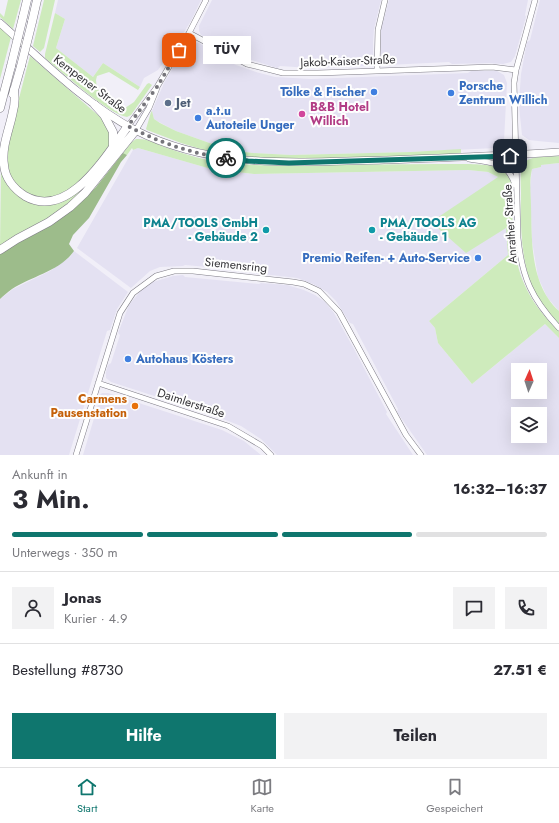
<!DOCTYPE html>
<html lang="de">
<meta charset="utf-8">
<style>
body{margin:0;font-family:Jost,sans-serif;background:#f2f2f3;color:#2b2b33;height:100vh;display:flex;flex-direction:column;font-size:15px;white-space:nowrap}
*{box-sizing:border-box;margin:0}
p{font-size:13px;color:#7c7c81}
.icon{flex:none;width:22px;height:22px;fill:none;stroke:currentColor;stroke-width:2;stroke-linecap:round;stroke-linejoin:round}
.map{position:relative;height:455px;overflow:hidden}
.drawer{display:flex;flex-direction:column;background:#fff;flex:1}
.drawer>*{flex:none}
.needle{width:26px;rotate:3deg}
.tools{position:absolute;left:511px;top:363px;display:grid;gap:8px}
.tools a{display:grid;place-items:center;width:36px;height:36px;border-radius:0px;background:#fff;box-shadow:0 4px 16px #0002;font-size:20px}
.pin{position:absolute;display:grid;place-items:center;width:34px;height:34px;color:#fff;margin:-17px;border-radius:8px;box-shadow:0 2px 6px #0006}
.courier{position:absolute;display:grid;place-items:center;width:40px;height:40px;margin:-20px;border:3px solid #0f766e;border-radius:50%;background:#fff;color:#222;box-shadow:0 1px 5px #0007}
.bubble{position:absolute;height:28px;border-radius:0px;background:#fff;box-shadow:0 4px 16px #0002;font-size:13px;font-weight:700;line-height:28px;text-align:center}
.headline em{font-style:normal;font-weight:700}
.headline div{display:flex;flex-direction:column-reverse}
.headline{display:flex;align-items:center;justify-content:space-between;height:68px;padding:0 12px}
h1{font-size:26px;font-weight:700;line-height:30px}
.bar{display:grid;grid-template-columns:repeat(4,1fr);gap:6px 4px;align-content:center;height:48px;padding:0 12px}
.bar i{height:5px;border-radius:3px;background:#e1e1e2}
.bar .selected{background:#0f766e}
.bar p{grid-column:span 4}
.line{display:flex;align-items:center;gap:10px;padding:0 12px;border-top:1px solid #e1e1e2}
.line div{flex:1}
.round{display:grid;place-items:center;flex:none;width:42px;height:42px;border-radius:0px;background:#f2f2f3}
.action{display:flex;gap:8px;margin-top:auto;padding:8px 12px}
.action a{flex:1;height:46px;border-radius:0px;background:#0f766e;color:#fff;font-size:16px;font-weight:700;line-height:46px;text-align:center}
.action a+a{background:#f2f2f3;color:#2b2b33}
.menu{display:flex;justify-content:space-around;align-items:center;height:56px;border-top:1px solid #e1e1e2;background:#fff;font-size:11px;color:#7c7c81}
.menu a{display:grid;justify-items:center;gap:2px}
.menu .selected{color:#0f766e}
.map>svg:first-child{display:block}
</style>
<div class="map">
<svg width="559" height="455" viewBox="0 0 559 455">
<rect width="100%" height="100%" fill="#f1eff8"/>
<path fill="#e4e1f2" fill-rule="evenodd" d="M58 0H201L191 21 174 48 158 70 144 78 140 87 103 63 93 77 56 48 65 19 55 13Z
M212 0H381L374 29 373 42V59L371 63 367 66 310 68 280 66 277 68 245 58 201 35 199 31V26Z
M389 0H528L525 15 526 17 515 56 511 62 503 64 489 63 452 64 449 62 387 65 383 63 381 59V30Z
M540 0H559V143L538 141 529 140 522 135 520 116 519 102 521 74 527 42 530 40Z
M192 42 199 43 231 61 232 63 236 65 256 72 275 77 311 79 468 73 471 71H497L504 75 507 83 504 141 501 146 496 148 411 152 291 155 253 153 229 150 176 131 157 121 154 119 152 111 164 83 186 45Z
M138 148 211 169 254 174 468 170 488 172 498 177 507 227 508 255 429 321 435 328 438 343 472 384 545 324 559 338V455H427L397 412 398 409 353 324 350 323 336 301 327 292 313 284 297 278 254 273 252 271 185 265 183 266 160 267 150 271 131 288 77 248 133 150ZM518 370H540V392H518ZM518 414H540V436H518Z
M559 163V311L547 297 538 277 532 241 530 187 532 169 541 167 540 165Z
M74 251 128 292 117 309 110 330 107 331 69 455H0V299L13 289 50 271 70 257Z
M183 275 185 277 259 284 261 283 287 285 304 290 315 295 325 302 334 313 353 347 387 412 386 414 413 455H277L261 439 241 426 210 414 111 382 106 378V372L108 365 111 363 120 335 118 333 129 305 142 289 153 282 173 276Z
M102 393H108L222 430 244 441 261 455H83L98 405 97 403 98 397Z"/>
<path fill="#ceebbc" d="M8 0H21L13 29 0 17V13L4 17Z
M44 0H55L44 48 40 52 33 46Z
M55 13 65 19 56 48 93 77 103 63 140 87 138 90 109 72 97 76 96 80 97 89 125 108 134 102 147 84 149 83 152 85 131 115 127 117C108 114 62 72 45 58V54Z
M0 27 11 37 0 79Z
M30 56 99 116 108 127 111 142C107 151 99 159 93 166 75 188 52 209 24 191 16 186 8 175 7 166 4 147 11 127 16 109 21 92 25 74 30 56Z
M152 111 154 119 160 123 176 131 229 150 253 153 291 155 411 152 461 149V154L322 159H269L227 155 204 150 181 143 147 130 146 129 151 112Z
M136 139C148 138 159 145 170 149 187 155 204 160 221 162 261 167 302 166 342 165 385 164 427 164 470 164 487 165 506 164 511 183 513 213 511 253 523 281 531 301 544 317 559 331V338L545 324 472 384 438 343 435 328 429 321 508 255 506 228 466 253 431 222 498 177 488 172 468 170 254 174 211 169 138 148 133 150 132 148 127 155 123 153 132 142Z
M112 154 78 195 64 209 0 248 1 166 15 190 56 201Z
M559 156V163L541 165V167L532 169C529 182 531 194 531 206 532 241 530 285 559 311V324C550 315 542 306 536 295 521 267 520 225 521 193 521 185 519 170 524 163 530 155 550 157 559 156Z"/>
<path fill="#9dbc8b" d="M123 153 127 155 121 162 89 218 73 235 69 244 74 251C60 271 32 276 12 289 8 292 4 295 0 299V253L74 209 96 187Z"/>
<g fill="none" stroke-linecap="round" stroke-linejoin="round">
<defs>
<path id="minor" d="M535 0 516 70 514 83 518 238C522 278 532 299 559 328
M189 33 247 64 283 73H318L492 67 516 70
M377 71 378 30 385 0
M128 126 157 87 189 33 206 0
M136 130 149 108 157 88
M469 159C491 163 508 161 515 185
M98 383 228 426 262 446 271 455
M76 455 120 313 133 293 156 276 174 271H193L293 282 304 284 319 291 339 312 406 435 421 455"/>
<path id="major" d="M0 23C43 61 84 103 135 130 213 170 299 162 384 160 442 158 501 156 559 152"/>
<path id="highway" d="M23 17 27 0
M32 22 37 0
M14 90C15 97 15 104 13 111 10 128 1 147 4 165 5 178 14 189 25 196 69 221 107 154 128 126
M13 94 21 66
M95 105 104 115 113 132V147
M0 108 11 66
M0 250 17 239 49 222 70 207 85 193 136 130"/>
</defs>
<use href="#minor" stroke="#7e7c85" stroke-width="6"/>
<use href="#major" stroke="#7e7c85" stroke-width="8"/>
<use href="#highway" stroke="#7e7c85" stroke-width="9"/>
<use href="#minor" stroke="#fff" stroke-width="5"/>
<use href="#major" stroke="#fff" stroke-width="7"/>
<use href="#highway" stroke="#fff" stroke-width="8"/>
<defs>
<path id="highway-bridge" d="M11 66 23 17
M21 66 32 22"/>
</defs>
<use href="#highway-bridge" stroke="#7e7c85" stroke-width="9" stroke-linecap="butt"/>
<use href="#highway-bridge" stroke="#fff" stroke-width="8"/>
</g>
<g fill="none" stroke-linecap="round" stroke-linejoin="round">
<path stroke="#76757b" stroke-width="4" stroke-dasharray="0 7.2" d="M179 50 157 87 128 126C158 142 192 154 226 158"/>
<path stroke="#0f766e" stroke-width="5" d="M226 158 248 161 289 163 510 156"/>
</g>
<g fill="#3f7fe0" stroke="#fefefe" stroke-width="1.5">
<circle cx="374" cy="92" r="4"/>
<circle cx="451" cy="93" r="4"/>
<circle cx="198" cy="118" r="4"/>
<circle cx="478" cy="258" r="4"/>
<circle cx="128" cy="359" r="4"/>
</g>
<circle fill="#5c6f8a" stroke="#fefefe" stroke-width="1.5" cx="168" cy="103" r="4"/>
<circle fill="#d1479c" stroke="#fefefe" stroke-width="1.5" cx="302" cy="114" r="4"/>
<g fill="#0f9aa8" stroke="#fefefe" stroke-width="1.5">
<circle cx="266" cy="230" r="4"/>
<circle cx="372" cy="230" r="4"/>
</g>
<circle fill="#e8710a" stroke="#fefefe" stroke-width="1.5" cx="135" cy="406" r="4"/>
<g text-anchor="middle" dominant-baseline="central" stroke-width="4" stroke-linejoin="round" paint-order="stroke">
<g font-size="12" fill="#343337" stroke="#fefefe">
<text transform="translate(348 61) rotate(-2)">Jakob-Kaiser-Straße</text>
<text transform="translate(90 84) rotate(37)">Kempener Straße</text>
<text transform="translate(510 224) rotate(-94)">Anrather Straße</text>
<text transform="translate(236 265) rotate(6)">Siemensring</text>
<text transform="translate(191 403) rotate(18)">Daimlerstraße</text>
</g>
<g font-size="12" font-weight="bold" fill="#366cbe" stroke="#fefefe" text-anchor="start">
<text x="459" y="86">Porsche<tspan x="459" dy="14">Zentrum Willich</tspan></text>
<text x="366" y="92" text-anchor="end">Tölke &amp; Fischer</text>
<text x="206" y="111">a.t.u<tspan x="206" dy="14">Autoteile Unger</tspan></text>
<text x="470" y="258" text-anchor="end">Premio Reifen- + Auto-Service</text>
<text x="136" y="359">Autohaus Kösters</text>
</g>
<g font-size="12" font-weight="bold" fill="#4e5e75" stroke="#fefefe" text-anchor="start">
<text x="176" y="103">Jet</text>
</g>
<g font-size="12" font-weight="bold" fill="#b23c85" stroke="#fefefe" text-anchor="start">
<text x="310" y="107">B&amp;B Hotel<tspan x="310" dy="14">Willich</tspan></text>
</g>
<g font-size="12" font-weight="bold" fill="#0d838f" stroke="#fefefe" text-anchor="end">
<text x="258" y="223">PMA/TOOLS GmbH<tspan x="258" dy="14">- Gebäude 2</tspan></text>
<text x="380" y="223" text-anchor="start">PMA/TOOLS AG<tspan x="380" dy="14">- Gebäude 1</tspan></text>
</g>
<g font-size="12" font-weight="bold" fill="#c56008" stroke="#fefefe" text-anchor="end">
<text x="127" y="399">Carmens<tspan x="127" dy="14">Pausenstation</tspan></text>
</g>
</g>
</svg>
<div class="tools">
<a><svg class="needle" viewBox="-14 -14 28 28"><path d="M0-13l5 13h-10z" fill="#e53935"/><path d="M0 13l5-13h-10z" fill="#7c7c81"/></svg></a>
<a><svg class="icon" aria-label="layers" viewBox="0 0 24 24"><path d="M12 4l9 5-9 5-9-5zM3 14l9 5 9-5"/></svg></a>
</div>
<div class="pin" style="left:179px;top:50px;background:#ea580c"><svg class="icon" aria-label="bag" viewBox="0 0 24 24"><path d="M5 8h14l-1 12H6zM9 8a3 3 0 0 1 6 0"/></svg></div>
<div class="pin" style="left:510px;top:156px;background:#1f2937"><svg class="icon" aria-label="home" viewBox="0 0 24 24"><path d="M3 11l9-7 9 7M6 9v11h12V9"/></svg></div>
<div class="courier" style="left:226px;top:158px"><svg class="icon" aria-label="bike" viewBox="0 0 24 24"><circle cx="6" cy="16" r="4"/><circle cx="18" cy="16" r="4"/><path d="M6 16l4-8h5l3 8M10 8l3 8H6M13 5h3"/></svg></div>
<div class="bubble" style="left:203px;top:36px;width:48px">TÜV</div>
</div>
<section class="drawer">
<div class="headline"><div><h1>3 Min.</h1><p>Ankunft in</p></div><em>16:32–16:37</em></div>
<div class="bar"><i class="selected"></i><i class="selected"></i><i class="selected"></i><i></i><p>Unterwegs · 350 m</p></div>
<div class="line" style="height:72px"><a class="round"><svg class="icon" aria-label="person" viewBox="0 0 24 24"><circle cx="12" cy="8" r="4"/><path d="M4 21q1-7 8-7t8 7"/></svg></a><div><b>Jonas</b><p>Kurier · 4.9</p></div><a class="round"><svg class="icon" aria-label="chat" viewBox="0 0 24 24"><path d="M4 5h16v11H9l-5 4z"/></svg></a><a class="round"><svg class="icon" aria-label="phone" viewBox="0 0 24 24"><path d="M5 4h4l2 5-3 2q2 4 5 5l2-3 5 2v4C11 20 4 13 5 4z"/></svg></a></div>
<div class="line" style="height:52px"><div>Bestellung #8730</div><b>27.51 €</b></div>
<div class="action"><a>Hilfe</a><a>Teilen</a></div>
</section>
<nav class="menu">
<a class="selected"><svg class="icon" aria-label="home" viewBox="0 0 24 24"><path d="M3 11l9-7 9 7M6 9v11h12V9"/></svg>Start</a>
<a><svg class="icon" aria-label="map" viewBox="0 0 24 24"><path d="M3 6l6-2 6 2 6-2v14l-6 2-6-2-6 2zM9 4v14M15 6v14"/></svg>Karte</a>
<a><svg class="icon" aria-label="saved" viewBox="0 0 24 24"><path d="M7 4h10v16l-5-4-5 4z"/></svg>Gespeichert</a>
</nav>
